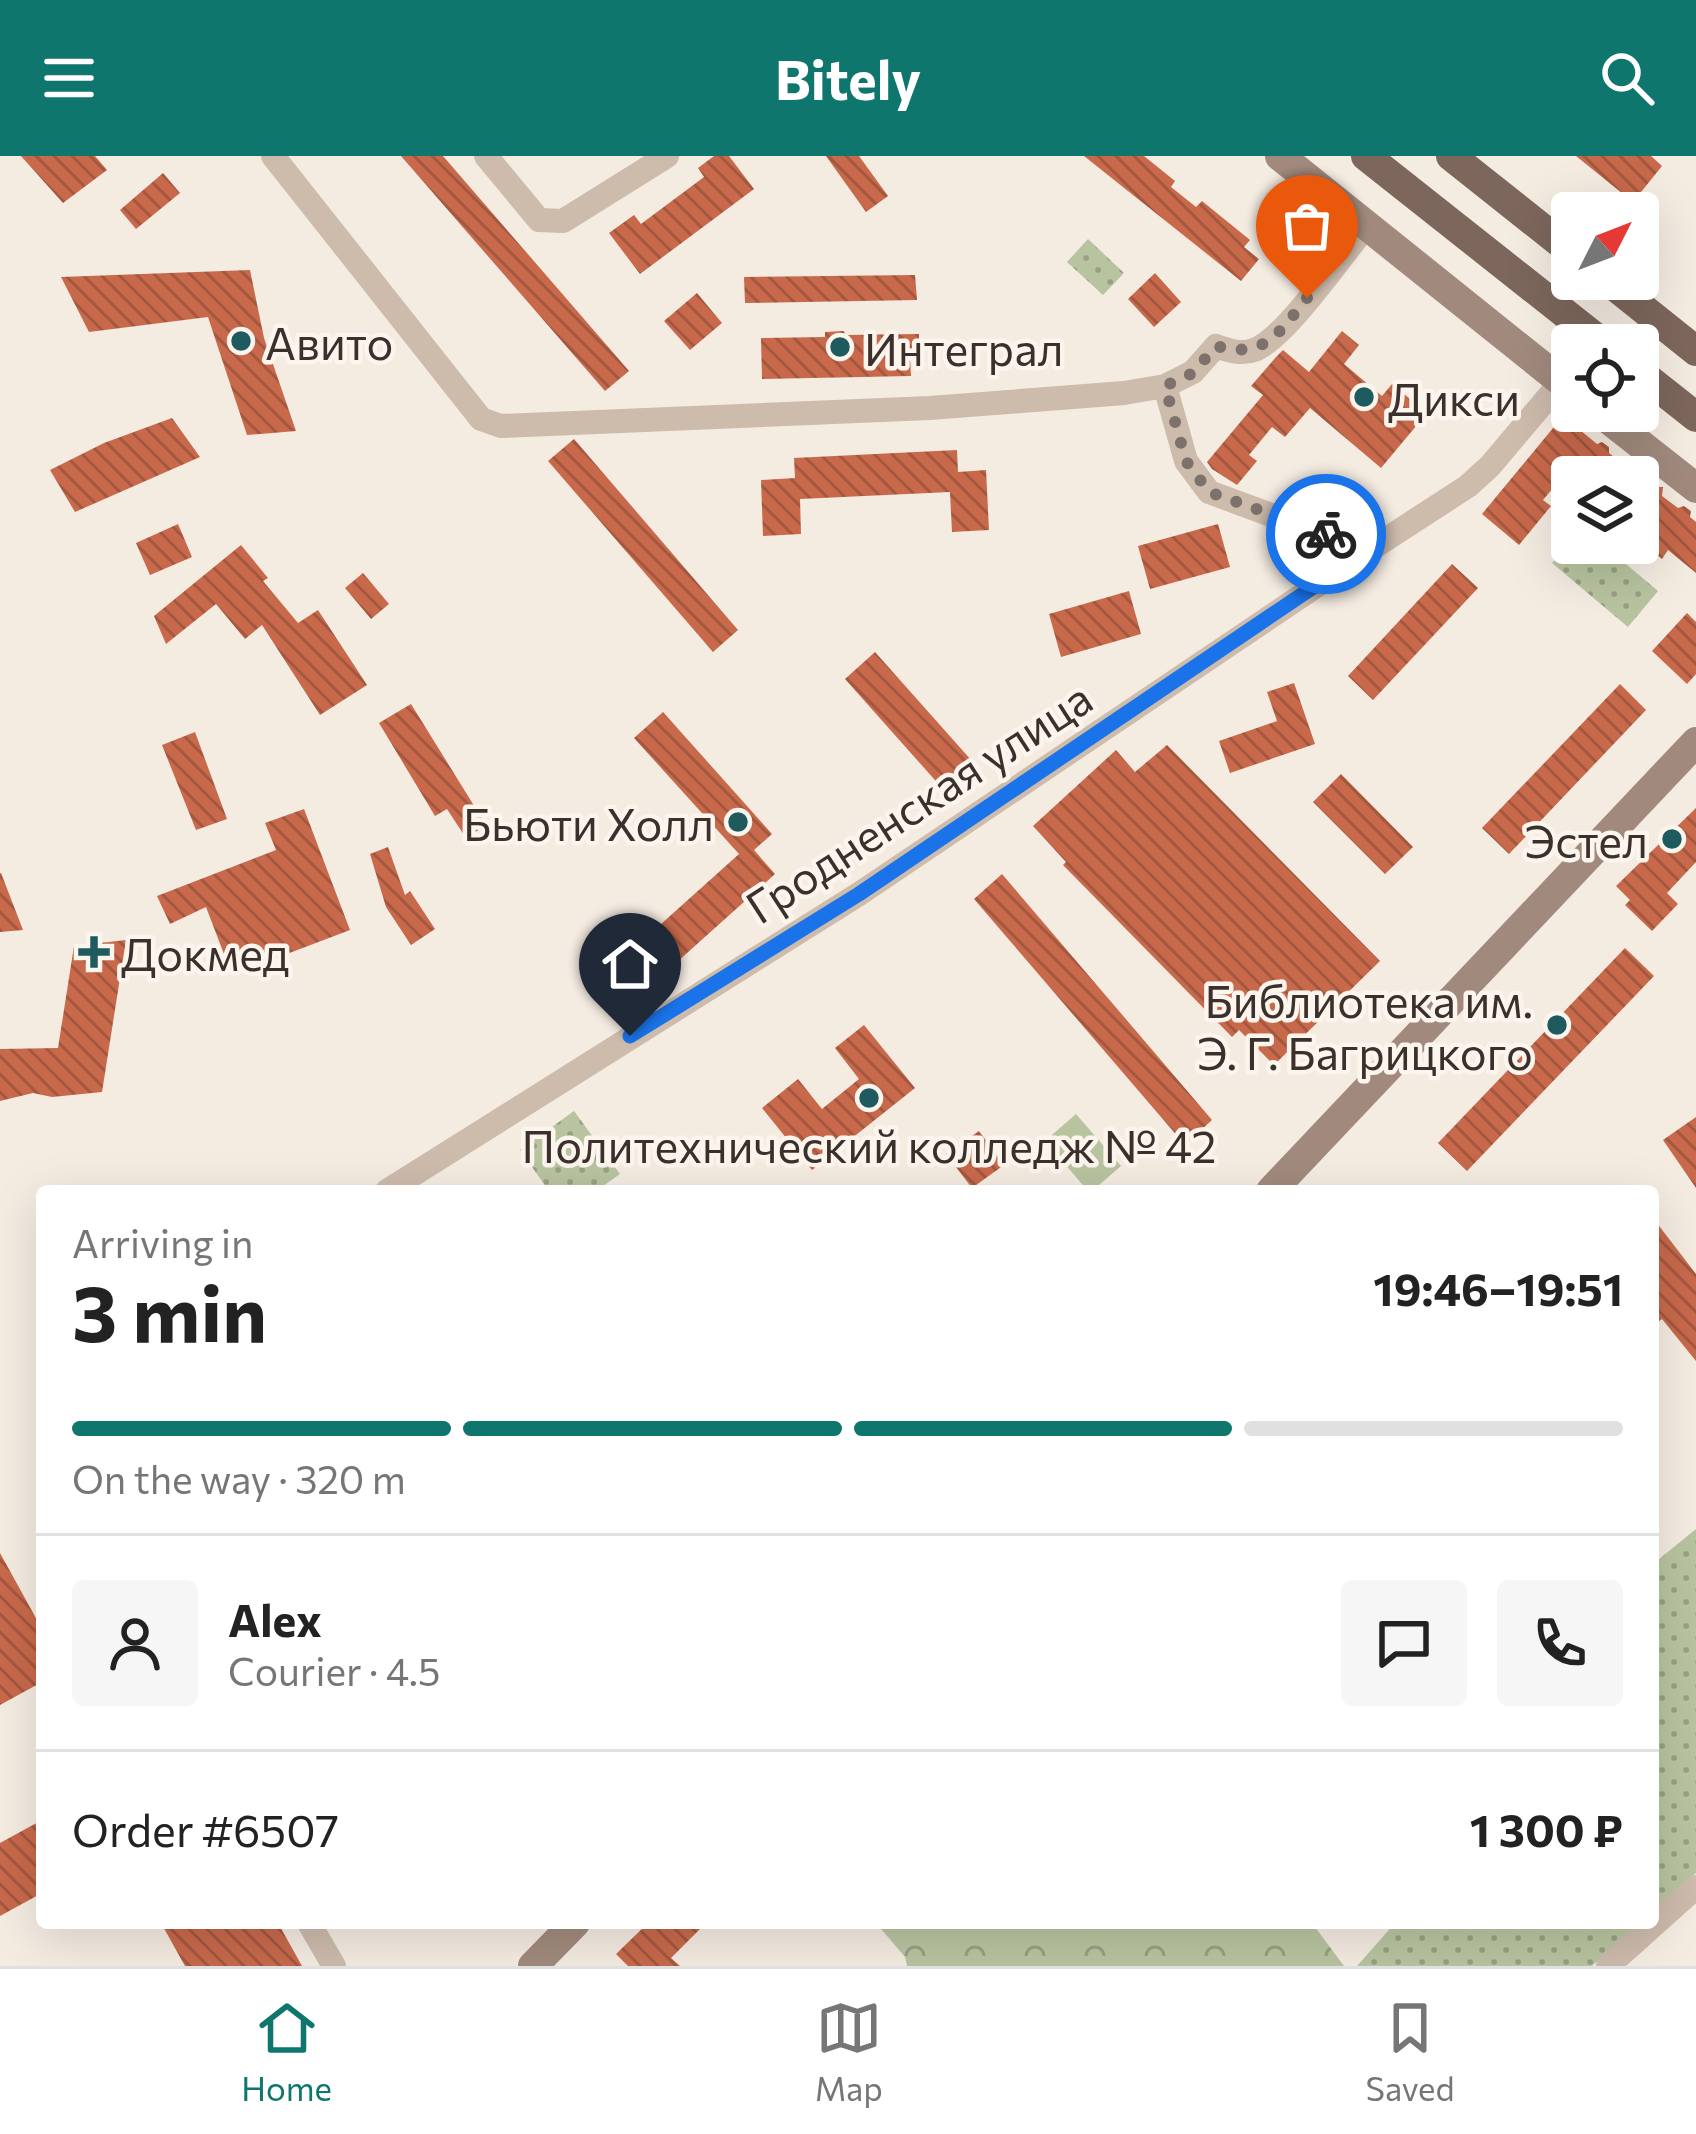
<!DOCTYPE html>
<meta charset="utf-8">
<style>
body{margin:0;font-family:Commissioner,sans-serif;background:#f6f6f6;color:#222;height:100vh;display:flex;flex-direction:column;font-size:45px;white-space:nowrap}
*{box-sizing:border-box;margin:0}
p{font-size:39px;color:#767676}
.icon{flex:none;width:66px;height:66px;fill:none;stroke:currentColor;stroke-width:2;stroke-linecap:round;stroke-linejoin:round}
.map{position:relative;flex:1;overflow:hidden}
.drawer{position:absolute;left:36px;top:1029px;width:1623px;height:744px;display:flex;flex-direction:column;background:#fff;border-radius:12px;box-shadow:0 12px 48px #0002}
.drawer>*{flex:none}
.needle{width:78px;rotate:48deg}
.buttons{position:absolute;left:1551px;top:36px;display:grid;gap:24px}
.buttons a{display:grid;place-items:center;width:108px;height:108px;border-radius:12px;background:#fff;box-shadow:0 12px 48px #0002;font-size:60px}
.pin{position:absolute;display:grid;place-items:center;width:102px;height:102px;color:#fff;margin:-123px -51px;border-radius:50% 50% 50% 0;rotate:-45deg;box-shadow:0 0 12px #0007}
.pin .icon{rotate:45deg}
.courier{position:absolute;display:grid;place-items:center;width:120px;height:120px;margin:-60px;border:9px solid #1a73e8;border-radius:50%;background:#fff;color:#222;box-shadow:0 3px 15px #0007}
.overview em{font-style:normal;font-weight:700}
.overview div{display:flex;flex-direction:column-reverse}
.overview{display:flex;align-items:center;justify-content:space-between;height:204px;padding:0 36px}
h1{font-size:78px;font-weight:700;line-height:90px}
.bar{display:grid;grid-template-columns:repeat(4,1fr);gap:18px 12px;align-content:center;height:144px;padding:0 36px}
.bar i{height:15px;border-radius:9px;background:#e0e0e0}
.bar .on{background:#0f766e}
.bar p{grid-column:span 4}
.line{display:flex;align-items:center;gap:30px;padding:0 36px;border-top:3px solid #e0e0e0}
.line div{flex:1}
.round{display:grid;place-items:center;flex:none;width:126px;height:126px;border-radius:12px;background:#f6f6f6}
header{display:flex;justify-content:space-between;align-items:center;height:156px;padding:0 36px;background:#0f766e;color:#fff;font-size:54px;font-weight:700}
.tab-bar{display:flex;justify-content:space-around;align-items:center;height:168px;border-top:3px solid #e0e0e0;background:#fff;font-size:33px;color:#767676}
.tab-bar a{display:grid;justify-items:center;gap:6px}
.tab-bar .on{color:#0f766e}
.map>svg:first-child{display:block}
</style>
<header><svg class="icon" aria-label="menu" viewBox="0 0 24 24"><path d="M4 6h16M4 12h16M4 18h16"/></svg>Bitely<svg class="icon" aria-label="search" viewBox="0 0 24 24"><circle cx="10" cy="10" r="6"/><path d="M15 15l6 6"/></svg></header>
<div class="map">
<svg width="1696" height="1810" viewBox="0 0 1696 1810">
<defs>
<pattern id="forest-crowns" width="20" height="18" patternUnits="userSpaceOnUse" patternTransform="scale(3)"><rect width="20" height="18" fill="#b8c4a0"/><path d="M2 6a3 3 0 1 1 6 0M12 15a3 3 0 1 1 6 0" fill="none" stroke="#97a083"/></pattern>
<pattern id="park-dots" width="8" height="8" patternUnits="userSpaceOnUse" patternTransform="scale(3)"><rect width="8" height="8" fill="#b8c4a0"/><path d="M2 2h.1M6 6h.1" fill="none" stroke="#97a083" stroke-width="1.8" stroke-linecap="round"/></pattern>
<pattern id="building-back-hatch" width="6" height="6" patternUnits="userSpaceOnUse" patternTransform="scale(3)"><rect width="6" height="6" fill="#c8694b"/><path d="M-1 5l2 2M0 0l6 6M5-1l2 2" fill="none" stroke="#a4573f"/></pattern>
</defs>
<rect width="100%" height="100%" fill="#f4ebe1"/>
<path fill="#b8c4a0" d="M1076 958 1121 1010 1092 1035H1088L1045 985Z"/>
<path fill="url(#forest-crowns)" d="M876 1767H1312L1344 1810H907L905 1801Z"/>
<path fill="url(#park-dots)" d="M1088 83 1124 117 1103 139 1067 106Z
M1572 384V387H1601L1658 435 1628 471 1552 407Z
M574 955 620 1018 596 1035H549L520 994Z
M1696 1373V1717L1653 1755V1408Z
M1395 1767H1640L1592 1810H1357Z"/>
<path fill="url(#building-back-hatch)" d="M21 0H95L107 14 63 47Z
M401 0H443L629 215 605 235Z
M714 0H729L754 33 640 118 609 77 634 59 641 68 704 21 698 12Z
M826 0H859L888 40 866 56Z
M1084 0H1144L1175 25 1171 31 1196 51 1202 45 1250 84 1244 91 1259 103 1241 125Z
M1576 0H1651L1662 10 1633 46Z
M163 17 180 37 136 73 120 54Z
M250 114 264 182 296 275 247 279 208 161 89 176 61 121Z
M1155 117 1181 146 1154 171 1128 143Z
M915 119 917 144 745 147 744 121Z
M697 137 722 167 690 194 664 165Z
M844 175 845 179 919 178V201H910L911 220 762 223 761 182 825 181V176Z
M1342 175 1359 189 1344 208 1382 240 1392 228 1427 257 1381 312 1310 252 1285 281 1272 271 1249 299 1257 305 1237 329 1212 313 1207 306 1263 239 1251 230 1276 201 1283 194 1309 216Z
M1563 260 1597 288 1602 286 1609 291V297L1621 307 1627 305 1647 321H1639L1652 331H1663L1662 340 1678 352 1684 350 1691 355 1690 361 1696 366V417L1668 394 1662 403 1638 383V321H1578L1568 314 1543 344 1551 350 1519 389 1482 358Z
M172 262 200 301 75 356 50 314 104 287Z
M574 283 738 474 713 496 548 305Z
M957 294 958 316 986 314 989 374 952 376 950 336 800 343 801 378 763 380 761 324 795 322 794 302Z
M178 368 192 401 150 419 136 387Z
M1218 368 1230 411 1150 433 1138 390Z
M241 389 268 422 263 425 298 467 318 454 367 529 320 559 262 469 245 483 216 448 166 488 154 460Z
M1452 408 1478 432 1373 544 1348 520Z
M363 417 389 448 371 463 345 432Z
M1129 435 1141 478 1061 501 1049 458Z
M1687 457 1696 466V518L1687 528 1652 495Z
M875 496 980 614 950 641 845 523Z
M1294 527 1315 588 1230 617 1219 585 1277 565 1267 536Z
M1620 528 1646 554 1509 698 1482 672Z
M411 548 486 669 466 682 447 653 435 660 379 567Z
M663 556 772 678 754 694 775 718 677 806 680 808 660 826 631 795 739 698 634 582Z
M195 576 227 663 196 674 162 589Z
M1167 589 1380 805 1274 909 1239 874 1232 881 1063 709 1066 706 1033 670 1116 594 1135 616Z
M1341 618 1413 691 1385 718 1313 646Z
M1696 652V706L1667 737 1678 748 1652 775 1625 749 1630 744 1616 730Z
M304 653 350 774 232 819 206 751 170 768 157 740 276 694 265 667Z
M388 691 405 739 410 735 435 773 411 789 386 751 370 698Z
M0 717H1L23 774 0 776Z
M1002 718 1212 964 1185 989 974 743Z
M126 784 102 936 52 941 33 937 0 945V893L58 892 74 790Z
M1625 792 1654 820 1467 1015 1438 987Z
M864 869 915 932 812 1014 762 952 798 923 822 953 859 923 835 892Z
M1696 961V1032L1663 984Z
M979 975 1004 1009 972 1032 946 998Z
M1653 1062 1696 1118V1205L1662 1163 1653 1170Z
M0 1397 42 1473V1526L0 1549Z
M42 1664V1737L0 1760V1687Z
M161 1767H278L302 1810H185Z
M648 1767H706L671 1802 680 1810H628L616 1798Z"/>
<g fill="none" stroke-linecap="round" stroke-linejoin="round">
<path stroke="#cdbbac" stroke-width="24" d="M273 0 481 263 501 270 930 252 1124 237 1165 230 1193 216 1216 190C1228 194 1241 199 1254 194 1284 184 1342 99 1365 72
M486 0 539 64 563 65 667 0
M1368 395 1468 330 1490 310 1561 226
M387 1035 859 738 1368 395 1209 336 1186 305 1165 230
M309 1767 334 1810
M1608 1810 1696 1731"/>
<path stroke="#a18a7d" stroke-width="30" d="M1280 0 1572 234
M1598 255 1696 332
M1271 1035 1696 586
M533 1810 575 1767"/>
<path stroke="#7d675c" stroke-width="30" d="M1366 0 1605 189
M1451 0 1572 96
M1606 123 1696 195
M1638 215 1696 261"/>
</g>
<g fill="none" stroke-linecap="round" stroke-linejoin="round">
<path stroke="#7c716b" stroke-width="12" stroke-dasharray="0 21.6" d="M1307 142C1278 178 1265 203 1216 190L1193 217 1165 230 1186 305 1209 336 1326 378"/>
<path stroke="#1a73e8" stroke-width="15" d="M630 880 859 738 1368 394 1326 378"/>
</g>
<g fill="#1f5a5e" stroke="#fbf5ee" stroke-width="4.5">
<circle cx="241" cy="185" r="12"/>
<circle cx="840" cy="191" r="12"/>
<circle cx="1364" cy="241" r="12"/>
<circle cx="738" cy="666" r="12"/>
<circle cx="1672" cy="683" r="12"/>
<path d="M88 778h12v12h12v12h-12v12h-12v-12h-12v-12h12z"/>
<circle cx="1557" cy="869" r="12"/>
<circle cx="869" cy="942" r="12"/>
</g>
<g text-anchor="middle" dominant-baseline="central" stroke-width="9" stroke-linejoin="round" paint-order="stroke">
<g font-size="45" fill="#3b302b" stroke="#fbf5ee" text-anchor="start">
<text x="265" y="185">Авито</text>
<text x="864" y="191">Интеграл</text>
<text x="1388" y="241">Дикси</text>
<text x="714" y="666" text-anchor="end">Бьюти Холл</text>
<text x="1648" y="683" text-anchor="end">Эстел</text>
<text x="121" y="796">Докмед</text>
<text x="1533" y="843" text-anchor="end">Библиотека им.<tspan x="1533" dy="52">Э. Г. Багрицкого</tspan></text>
<text x="869" y="988" text-anchor="middle">Политехнический колледж № 42</text>
</g>
<g font-size="45" fill="#3b302b" stroke="#fbf5ee">
<text transform="translate(918 645) rotate(-33)">Гродненская улица</text>
</g>
</g>
</svg>
<div class="buttons">
<a><svg class="needle" viewBox="-14 -14 28 28"><path d="M0-13l5 13h-10z" fill="#e53935"/><path d="M0 13l5-13h-10z" fill="#767676"/></svg></a>
<a><svg class="icon" aria-label="locate" viewBox="0 0 24 24"><circle cx="12" cy="12" r="6"/><path d="M12 2v4M12 18v4M2 12h4M18 12h4"/></svg></a>
<a><svg class="icon" aria-label="layers" viewBox="0 0 24 24"><path d="M12 4l9 5-9 5-9-5zM3 14l9 5 9-5"/></svg></a>
</div>
<div class="pin" style="left:1307px;top:142px;background:#ea580c"><svg class="icon" aria-label="bag" viewBox="0 0 24 24"><path d="M5 8h14l-1 12H6zM9 8a3 3 0 0 1 6 0"/></svg></div>
<div class="pin" style="left:630px;top:880px;background:#1f2937"><svg class="icon" aria-label="home" viewBox="0 0 24 24"><path d="M3 11l9-7 9 7M6 9v11h12V9"/></svg></div>
<div class="courier" style="left:1326px;top:378px"><svg class="icon" aria-label="bike" viewBox="0 0 24 24"><circle cx="6" cy="16" r="4"/><circle cx="18" cy="16" r="4"/><path d="M6 16l4-8h5l3 8M10 8l3 8H6M13 5h3"/></svg></div>
<section class="drawer">
<div class="overview"><div><h1>3 min</h1><p>Arriving in</p></div><em>19:46–19:51</em></div>
<div class="bar"><i class="on"></i><i class="on"></i><i class="on"></i><i></i><p>On the way · 320 m</p></div>
<div class="line" style="height:216px"><a class="round"><svg class="icon" aria-label="person" viewBox="0 0 24 24"><circle cx="12" cy="8" r="4"/><path d="M4 21q1-7 8-7t8 7"/></svg></a><div><b>Alex</b><p>Courier · 4.5</p></div><a class="round"><svg class="icon" aria-label="chat" viewBox="0 0 24 24"><path d="M4 5h16v11H9l-5 4z"/></svg></a><a class="round"><svg class="icon" aria-label="phone" viewBox="0 0 24 24"><path d="M5 4h4l2 5-3 2q2 4 5 5l2-3 5 2v4C11 20 4 13 5 4z"/></svg></a></div>
<div class="line" style="height:156px"><div>Order #6507</div><b>1 300 ₽</b></div>
</section>
</div>
<nav class="tab-bar">
<a class="on"><svg class="icon" aria-label="home" viewBox="0 0 24 24"><path d="M3 11l9-7 9 7M6 9v11h12V9"/></svg>Home</a>
<a><svg class="icon" aria-label="map" viewBox="0 0 24 24"><path d="M3 6l6-2 6 2 6-2v14l-6 2-6-2-6 2zM9 4v14M15 6v14"/></svg>Map</a>
<a><svg class="icon" aria-label="saved" viewBox="0 0 24 24"><path d="M7 4h10v16l-5-4-5 4z"/></svg>Saved</a>
</nav>
